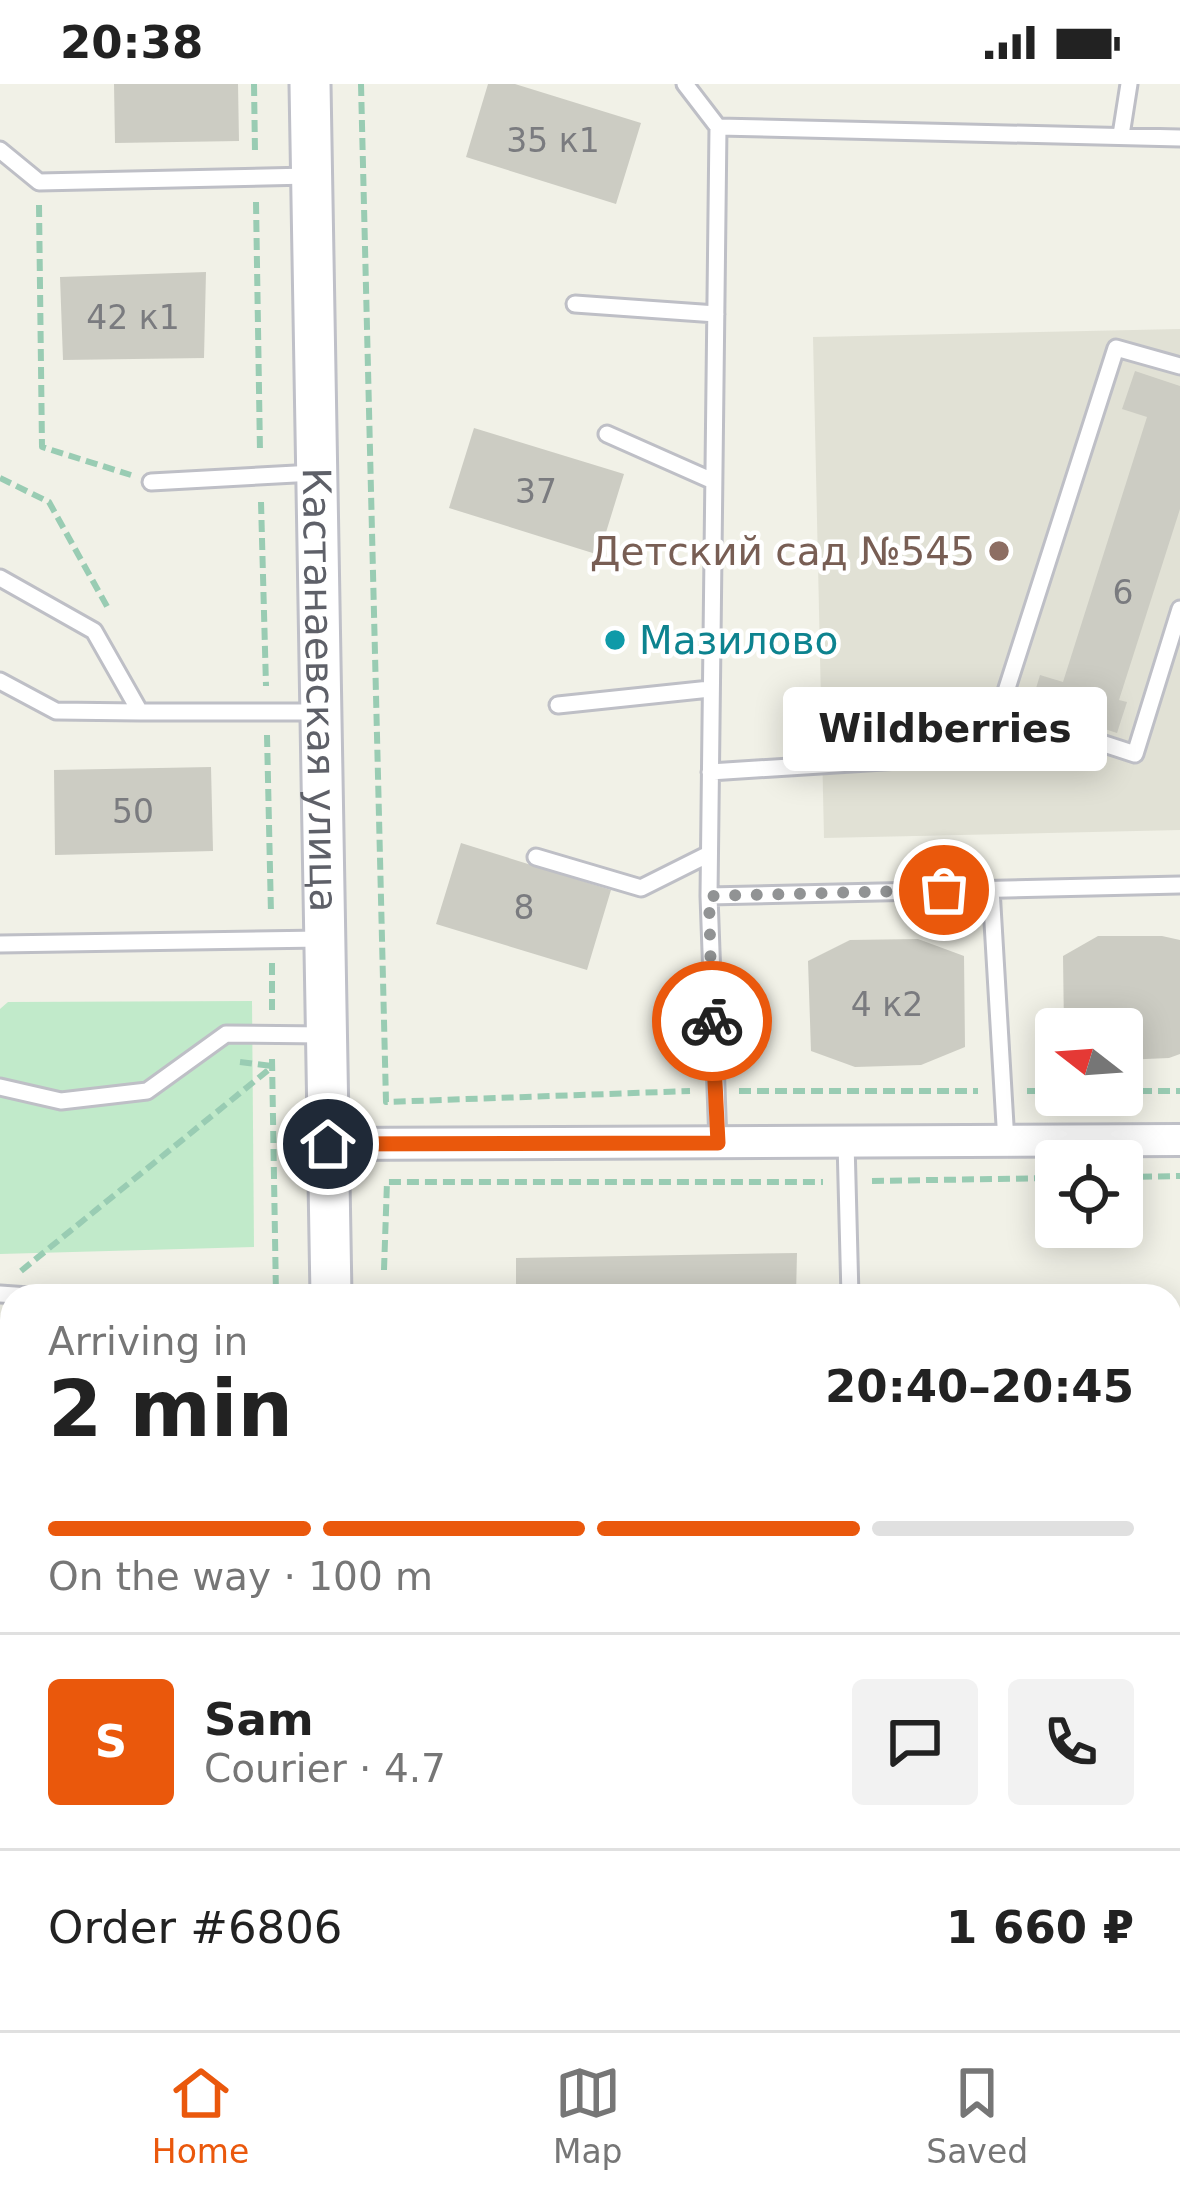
<!DOCTYPE html>
<meta charset="utf-8">
<style>
body{margin:0;font-family:"DejaVu Sans",sans-serif;background:#f2f2f2;color:#222;height:100vh;display:flex;flex-direction:column;font-size:45px;white-space:nowrap}
*{box-sizing:border-box;margin:0}
p{font-size:39px;color:#767676}
.icon{flex:none;width:66px;height:66px;fill:none;stroke:currentColor;stroke-width:2;stroke-linecap:round;stroke-linejoin:round}
.map{position:relative;flex:1;overflow:hidden}
.side{position:absolute;left:0px;top:1200px;width:1182px;height:747px;display:flex;flex-direction:column;background:#fff;border-radius:36px 36px 0 0;box-shadow:0 6px 30px #0003}
.side>*{flex:none}
.needle{width:78px;rotate:287deg}
.buttons{position:absolute;left:1035px;top:924px;display:grid;gap:24px}
.buttons a{display:grid;place-items:center;width:108px;height:108px;border-radius:12px;background:#fff;box-shadow:0 6px 30px #0003;font-size:60px}
.pin{position:absolute;display:grid;place-items:center;width:102px;height:102px;color:#fff;margin:-51px;border:6px solid #fff;border-radius:50%;box-shadow:0 3px 12px #0007}
.courier{position:absolute;display:grid;place-items:center;width:120px;height:120px;margin:-60px;border:9px solid #ea580c;border-radius:50%;background:#fff;color:#222;box-shadow:0 3px 15px #0007}
.bubble{position:absolute;height:84px;border-radius:12px;background:#fff;box-shadow:0 6px 30px #0003;font-size:39px;font-weight:700;line-height:84px;text-align:center}
.summary em{font-style:normal;font-weight:700}
.summary div{display:flex;flex-direction:column-reverse}
.summary{display:flex;align-items:center;justify-content:space-between;height:204px;padding:0 48px}
h1{font-size:78px;font-weight:700;line-height:90px}
.bar{display:grid;grid-template-columns:repeat(4,1fr);gap:18px 12px;align-content:center;height:144px;padding:0 48px}
.bar i{height:15px;border-radius:9px;background:#e0e0e0}
.bar .on{background:#ea580c}
.bar p{grid-column:span 4}
.line{display:flex;align-items:center;gap:30px;padding:0 48px;border-top:3px solid #e0e0e0}
.line div{flex:1}
.round{display:grid;place-items:center;flex:none;width:126px;height:126px;border-radius:12px;background:#f2f2f2}
.status{display:flex;justify-content:space-between;align-items:center;height:84px;padding:0 60px;background:#fff;direction:ltr}
.status svg{height:33px;fill:currentColor}
.dock{display:flex;justify-content:space-around;align-items:center;height:168px;border-top:3px solid #e0e0e0;background:#fff;font-size:33px;color:#767676}
.dock a{display:grid;justify-items:center;gap:6px}
.dock .on{color:#ea580c}
.map>svg:first-child{display:block}
</style>
<div class="status"><b>20:38</b><svg viewBox="0 0 49 12"><path d="M0 12V9h3v3zM5 12V6h3v6zM10 12V3h3v9zM15 12V0h3v12zM26 1h20v11H26zM47 4h2v5h-2z"/></svg></div>
<div class="map">
<svg width="1180" height="1946" viewBox="0 0 1180 1946">
<rect width="100%" height="100%" fill="#f1f1e7"/>
<path fill="#e1e1d5" d="M1180 245V746L824 754 813 253Z"/>
<path fill="#c1eaca" d="M252 917 254 1163 0 1170V925L8 918Z"/>
<path fill="#ccccc3" d="M114 0H238L239 57 115 59Z
M488 0H515L641 39 616 120 466 73Z
M206 188 204 274 63 276 60 193Z
M1135 287 1180 302V425L1119 616 1127 618 1117 649 1031 621 1040 591 1063 598 1147 333 1122 325Z
M474 344 624 390 599 471 449 424Z
M211 683 213 767 55 771 54 686Z
M461 759 611 806 587 886 436 840Z
M1098 852H1162L1180 856V970L1169 974 1122 976V945H1064L1063 872Z
M918 855 964 872 965 963 921 981 855 983 811 967 808 877 850 856Z
M797 1169 796 1212H498V1208H516V1174Z
M12 1322V1479H0V1323Z
M1170 1590H1180V1653H1170Z
M12 1700V1777L0 1778V1701Z
M455 1935H828V1946H455Z
M912 1935H981L982 1946H913Z"/>
<g fill="none" stroke-linecap="round" stroke-linejoin="round">
<defs>
<path id="lane" d="M685 0 718 43
M1121 51 1129 0
M0 66 39 98 309 92
M575 220 716 230
M607 350 713 397
M151 398 314 389
M0 494 94 547 140 628H318
M0 597 56 627 140 628
M558 621 710 605
M1000 626 1135 670 1180 525
M710 688 978 671 1000 626 1116 264 1180 282
M536 773 641 804 709 770
M991 805 1006 1058
M709 812 1180 801
M0 860 322 855
M0 1003 61 1017 147 1007 226 950 325 951
M846 1058 850 1212
M718 1059 709 812 718 43 1180 54
M0 1210 29 1212
M1170 1260H1180
M1170 1549H1180
M0 1670H12
M1170 1719H1180
M14 1935V1946
M869 1935V1946"/>
<path id="street" d="M328 1060 1180 1056"/>
<g id="secondary">
<path id="s1" d="M310 0 331 1212"/>
<path d="M0 1886H12"/>
<path d="M343 1935 344 1946"/>
</g>
</defs>
<use href="#lane" stroke="#bebfc6" stroke-width="21"/>
<use href="#street" stroke="#bebfc6" stroke-width="36"/>
<use href="#secondary" stroke="#bfc0c8" stroke-width="45"/>
<path stroke="#99ccb3" stroke-width="6" stroke-dasharray="12 6" stroke-linecap="butt" d="M254 0 255 68
M361 0 386 1018 690 1007
M256 118 260 368
M39 121 42 363 131 391
M0 394 49 418 109 526
M261 418 266 602
M267 651 271 830
M272 879V926
M272 975 276 1212
M240 978 272 982
M739 1007H978
M1027 1007H1056
M1122 1007H1180
M1122 1093 1180 1092
M872 1097 1056 1094
M384 1186 387 1098H823
M21 1187 272 983
M286 1935V1946"/>
<use href="#lane" stroke="#fff" stroke-width="15"/>
<use href="#street" stroke="#fff" stroke-width="30"/>
<use href="#secondary" stroke="#fff" stroke-width="39"/>
</g>
<g fill="none" stroke-linecap="round" stroke-linejoin="round">
<path stroke="#919394" stroke-width="12" stroke-dasharray="0 21.6" d="M712 937 709 812 944 806"/>
<path stroke="#ea580c" stroke-width="15" d="M328 1060 718 1059 712 937"/>
</g>
<circle fill="#8d6e63" stroke="#fff" stroke-width="4.5" cx="999" cy="467" r="12"/>
<circle fill="#0f9aa8" stroke="#fff" stroke-width="4.5" cx="615" cy="556" r="12"/>
<g text-anchor="middle" dominant-baseline="central" stroke-width="9" stroke-linejoin="round" paint-order="stroke">
<g font-size="33" fill="#7a7b7f">
<text x="553" y="56">35 к1</text>
<text x="133" y="233">42 к1</text>
<text x="536" y="407">37</text>
<text x="1123" y="508">6</text>
<text x="133" y="727">50</text>
<text x="524" y="823">8</text>
<text x="887" y="920">4 к2</text>
</g>
<g font-size="39" fill="#785e54" stroke="#fff" text-anchor="end">
<text x="975" y="467">Детский сад №545</text>
</g>
<g font-size="39" fill="#0d838f" stroke="#fff" text-anchor="start">
<text x="639" y="556">Мазилово</text>
</g>
<g font-size="39" fill="#5e6068" stroke="#fff">
<text stroke="none"><textPath href="#s1" startOffset="606">Кастанаевская улица</textPath></text>
</g>
</g>
</svg>
<div class="buttons">
<a><svg class="needle" viewBox="-14 -14 28 28"><path d="M0-13l5 13h-10z" fill="#e53935"/><path d="M0 13l5-13h-10z" fill="#767676"/></svg></a>
<a><svg class="icon" aria-label="locate" viewBox="0 0 24 24"><circle cx="12" cy="12" r="6"/><path d="M12 2v4M12 18v4M2 12h4M18 12h4"/></svg></a>
</div>
<div class="pin" style="left:944px;top:806px;background:#ea580c"><svg class="icon" aria-label="bag" viewBox="0 0 24 24"><path d="M5 8h14l-1 12H6zM9 8a3 3 0 0 1 6 0"/></svg></div>
<div class="pin" style="left:328px;top:1060px;background:#1f2937"><svg class="icon" aria-label="home" viewBox="0 0 24 24"><path d="M3 11l9-7 9 7M6 9v11h12V9"/></svg></div>
<div class="courier" style="left:712px;top:937px"><svg class="icon" aria-label="bike" viewBox="0 0 24 24"><circle cx="6" cy="16" r="4"/><circle cx="18" cy="16" r="4"/><path d="M6 16l4-8h5l3 8M10 8l3 8H6M13 5h3"/></svg></div>
<div class="bubble" style="left:783px;top:603px;width:324px">Wildberries</div>
<section class="side">
<div class="summary"><div><h1>2 min</h1><p>Arriving in</p></div><em>20:40–20:45</em></div>
<div class="bar"><i class="on"></i><i class="on"></i><i class="on"></i><i></i><p>On the way · 100 m</p></div>
<div class="line" style="height:216px"><b class="round" style="background:#ea580c;color:#fff">S</b><div><b>Sam</b><p>Courier · 4.7</p></div><a class="round"><svg class="icon" aria-label="chat" viewBox="0 0 24 24"><path d="M4 5h16v11H9l-5 4z"/></svg></a><a class="round"><svg class="icon" aria-label="phone" viewBox="0 0 24 24"><path d="M5 4h4l2 5-3 2q2 4 5 5l2-3 5 2v4C11 20 4 13 5 4z"/></svg></a></div>
<div class="line" style="height:156px"><div>Order #6806</div><b>1 660 ₽</b></div>
</section>
</div>
<nav class="dock">
<a class="on"><svg class="icon" aria-label="home" viewBox="0 0 24 24"><path d="M3 11l9-7 9 7M6 9v11h12V9"/></svg>Home</a>
<a><svg class="icon" aria-label="map" viewBox="0 0 24 24"><path d="M3 6l6-2 6 2 6-2v14l-6 2-6-2-6 2zM9 4v14M15 6v14"/></svg>Map</a>
<a><svg class="icon" aria-label="saved" viewBox="0 0 24 24"><path d="M7 4h10v16l-5-4-5 4z"/></svg>Saved</a>
</nav>
